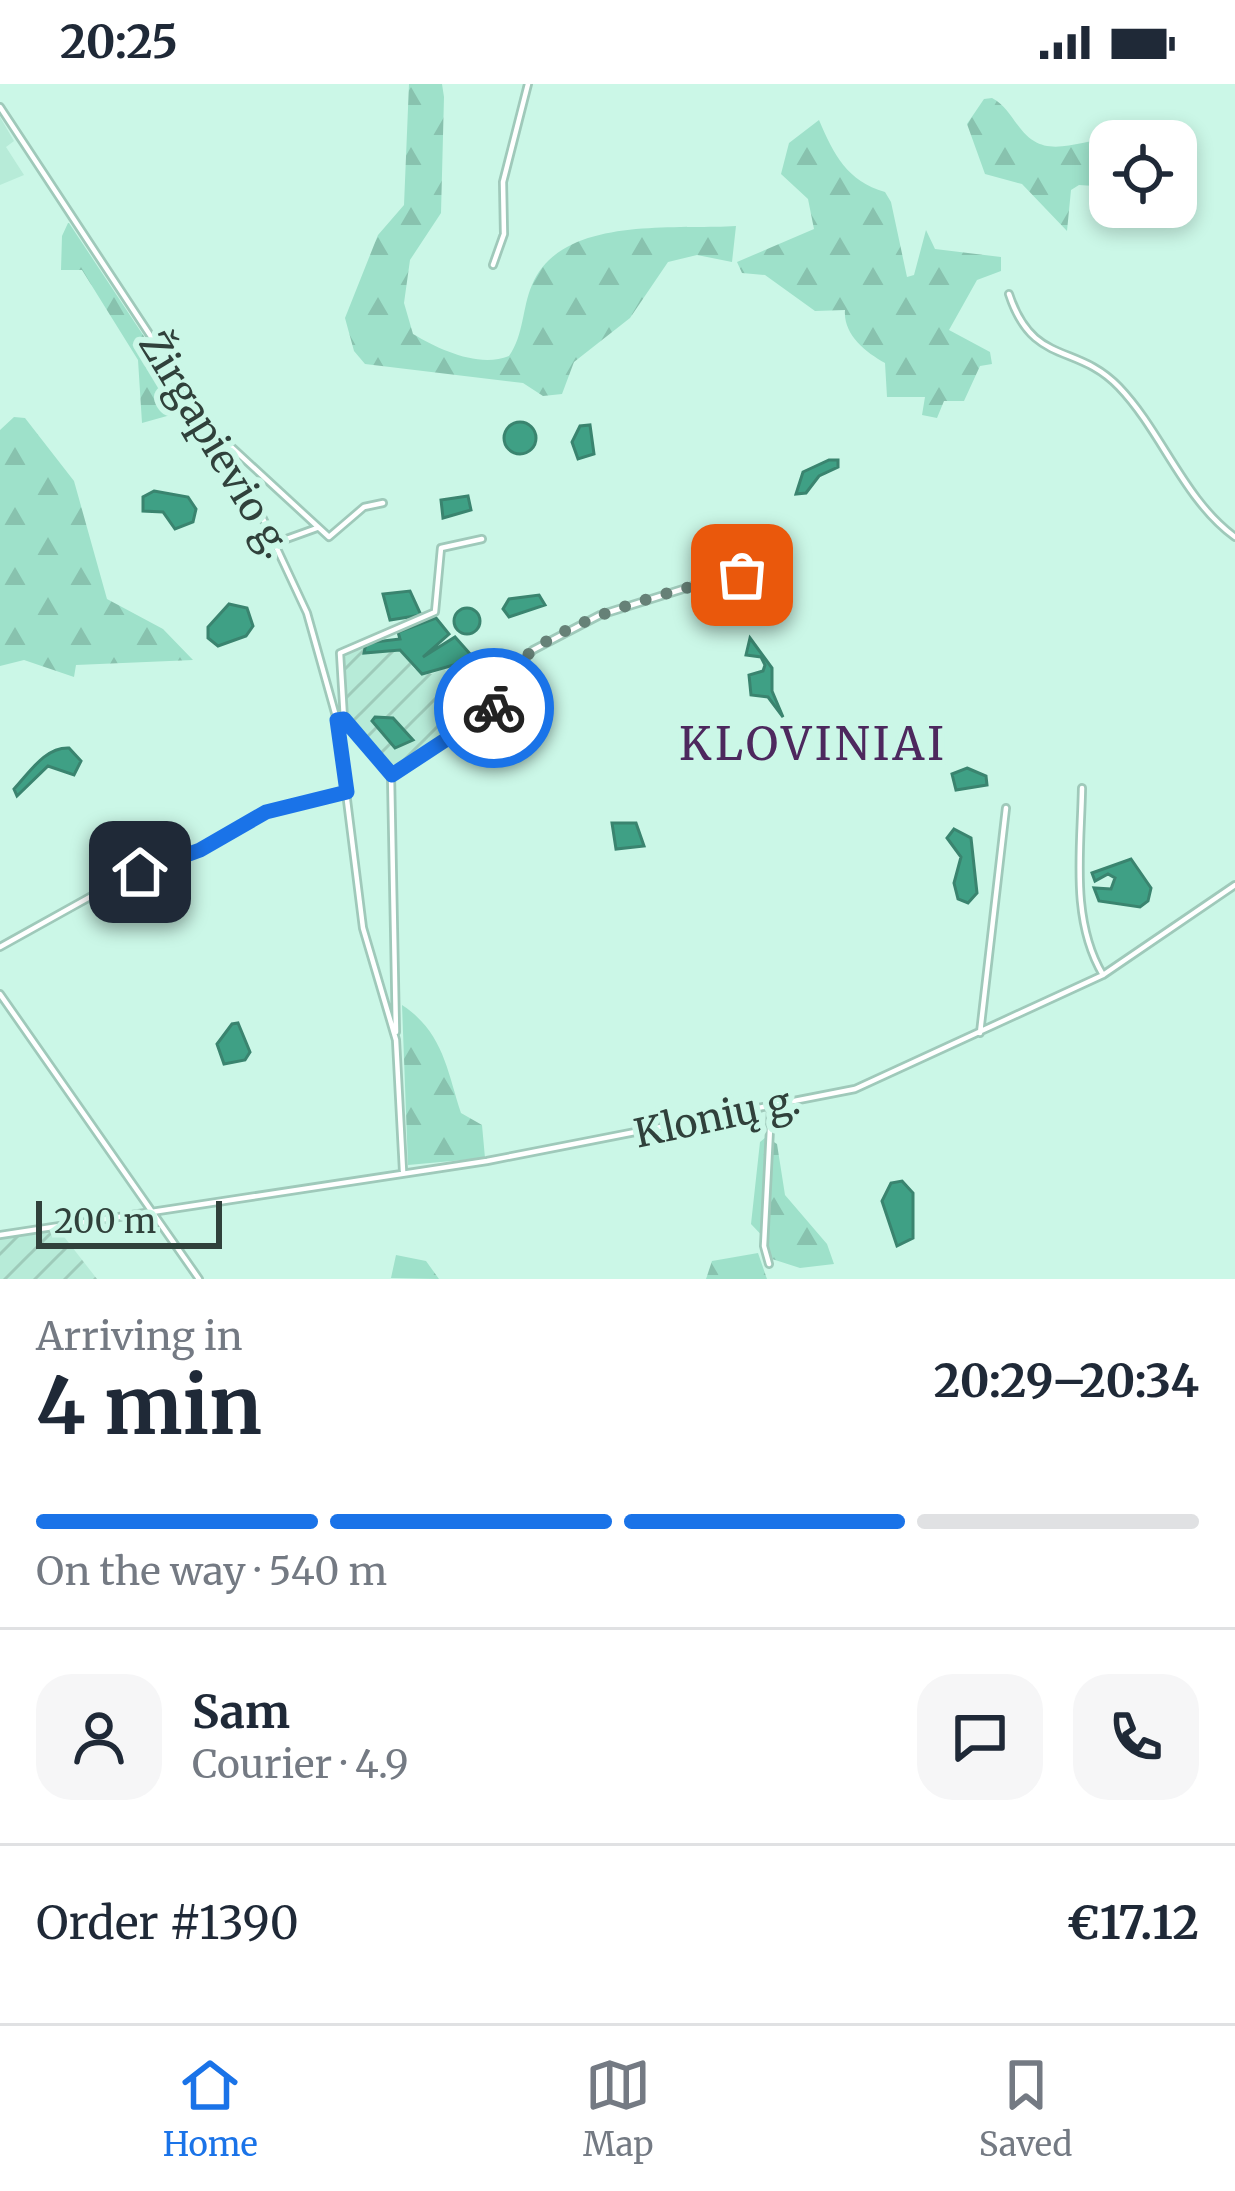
<!DOCTYPE html>
<meta charset="utf-8">
<style>
body{margin:0;font-family:Merriweather,serif;background:#f6f6f7;color:#1f2937;height:100vh;display:flex;flex-direction:column;font-size:45px;white-space:nowrap}
*{box-sizing:border-box;margin:0}
p{font-size:39px;color:#747a83}
.icon{flex:none;width:66px;height:66px;fill:none;stroke:currentColor;stroke-width:2;stroke-linecap:round;stroke-linejoin:round}
.map{position:relative;height:1195px;overflow:hidden}
.details{display:flex;flex-direction:column;background:#fff;flex:1}
.details>*{flex:none}
.fabs{position:absolute;left:1089px;top:36px;display:grid;gap:24px}
.fabs a{display:grid;place-items:center;width:108px;height:108px;border-radius:24px;background:#fff;box-shadow:0 6px 18px #0003;font-size:60px}
.scale{position:absolute;left:36px;bottom:30px;width:186px;box-sizing:border-box;padding-left:12px;border:6px solid #30413b;border-top:0;font-size:33px;line-height:42px;white-space:nowrap;color:#30413b;-webkit-text-stroke:9px #cbf7e7;paint-order:stroke}
.pin{position:absolute;display:grid;place-items:center;width:102px;height:102px;color:#fff;margin:-51px;border-radius:24px;box-shadow:0 6px 18px #0006}
.courier{position:absolute;display:grid;place-items:center;width:120px;height:120px;margin:-60px;border:9px solid #1a73e8;border-radius:50%;background:#fff;color:#222;box-shadow:0 3px 15px #0007}
.summary em{font-style:normal;font-weight:700}
.summary div{display:flex;flex-direction:column-reverse}
.summary{display:flex;align-items:center;justify-content:space-between;height:204px;padding:0 36px}
h1{font-size:78px;font-weight:700;line-height:90px}
.bar{display:grid;grid-template-columns:repeat(4,1fr);gap:18px 12px;align-content:center;height:144px;padding:0 36px}
.bar i{height:15px;border-radius:9px;background:#e0e1e3}
.bar .current{background:#1a73e8}
.bar p{grid-column:span 4}
.line{display:flex;align-items:center;gap:30px;padding:0 36px;border-top:3px solid #e0e1e3}
.line div{flex:1}
.round{display:grid;place-items:center;flex:none;width:126px;height:126px;border-radius:36px;background:#f6f6f7}
.status{display:flex;justify-content:space-between;align-items:center;height:84px;padding:0 60px;background:#fff;direction:ltr}
.status svg{height:33px;fill:currentColor}
.tabs{display:flex;justify-content:space-around;align-items:center;height:168px;border-top:3px solid #e0e1e3;background:#fff;font-size:33px;color:#747a83}
.tabs a{display:grid;justify-items:center;gap:6px}
.tabs .current{color:#1a73e8}
.map>svg:first-child{display:block}
</style>
<div class="status"><b>20:25</b><svg viewBox="0 0 49 12"><path d="M0 12V9h3v3zM5 12V6h3v6zM10 12V3h3v9zM15 12V0h3v12zM26 1h20v11H26zM47 4h2v5h-2z"/></svg></div>
<div class="map">
<svg width="1235" height="1195" viewBox="0 0 1235 1195">
<defs>
<pattern id="industrial-furrows" width="10" height="10" patternUnits="userSpaceOnUse" patternTransform="scale(3)"><rect width="10" height="10" fill="#b7ebd8"/><path d="M-1 1l2-2M0 10L10 0M9 11l2-2" fill="none" stroke="#9ecbba"/></pattern>
<pattern id="forest-firs" width="22" height="20" patternUnits="userSpaceOnUse" patternTransform="scale(3)"><rect width="22" height="20" fill="#9ee1ca"/><path d="M5 1l3.5 6h-7zM16 11l3.5 6h-7z" fill="#88c2ae"/></pattern>
</defs>
<rect width="100%" height="100%" fill="#cbf7e7"/>
<path fill="#b7ebd8" d="M0 33 14 57 6 63 24 91 0 101Z"/>
<path fill="url(#industrial-furrows)" d="M363 561 365 569 401 566 414 585 432 590 444 584 475 635 408 680 389 681 346 629 344 570Z
M58 1145 97 1195H0V1154Z"/>
<path fill="url(#forest-firs)" d="M409 0H442L444 13 441 129 410 176 404 219 413 250C440 266 479 284 509 272 524 251 522 224 532 201 561 131 674 146 736 142L732 178 697 171 668 178 630 234 574 278 562 310 543 312 523 299 365 280 354 267 345 234 378 151 404 121Z
M992 14C1011 24 1016 46 1034 57 1059 73 1095 49 1123 57H1110V103L1079 101 1071 106 1067 147 1022 100 985 90 967 40 984 15Z
M819 36C834 71 847 97 885 108L891 118 907 193 914 191 926 146 935 165 1001 173V187L977 196 949 246 990 268 992 280 980 282 964 317H944L937 334 922 331 925 313H887L885 279C865 268 843 250 845 226L815 227 765 191 742 189 737 178 814 145 808 115 781 90 789 59Z
M68 139H69L192 325 142 339 138 276 82 186H61L62 152Z
M14 333 25 334 74 397 107 515 163 545 193 576 76 581 74 593 24 576 0 582V346Z
M402 921C443 948 447 986 461 1029L482 1041 485 1074 408 1081Z
M766 1053 777 1060 785 1111 827 1160 834 1180 800 1184 772 1175 766 1156 751 1140 760 1058Z
M758 1169 767 1195H706L712 1177Z
M396 1171 426 1177 439 1195 391 1194Z"/>
<path fill="#3fa085" stroke="#3a846f" stroke-width="3" d="M504 354a16 16 0 1 1 32 0a16 16 0 1 1-32 0Z
M590 341 594 370 578 375 572 358 580 342Z
M829 376H838V383L819 392 806 409 796 410 803 388Z
M154 407 188 413 196 425 193 438 175 445 163 428 143 427V413Z
M468 412 471 426 443 434 441 416Z
M410 507 421 531 390 536 383 510Z
M539 511 545 521 509 533 503 525 509 515Z
M229 520 247 524 253 542 246 552 218 562 208 554V543Z
M454 537a13 13 0 1 1 26 0a13 13 0 1 1-26 0Z
M436 534 449 550 423 573 455 553 471 571 468 577 422 590 400 566 364 569 366 559 400 555 398 548Z
M750 554 772 584V607L783 633 768 613 751 611 749 591 763 587 765 581 761 573 746 571Z
M375 633 393 634 413 656 395 664 372 637Z
M69 664 81 677 74 691 48 682 17 712 14 705C30 688 45 663 69 664Z
M967 684 986 692 987 701 956 706 952 690Z
M612 739H636L644 762 616 765Z
M954 745 971 754 977 809 968 819 958 815 954 799 961 773 947 754Z
M1131 775 1151 804 1148 817 1140 823 1099 817 1094 804 1111 805 1115 794 1108 790 1095 797 1092 789Z
M238 939 250 968 245 976 224 980 217 960 232 940Z
M902 1097 913 1109V1154L897 1162 882 1117 891 1099Z"/>
<g fill="none" stroke-linecap="round" stroke-linejoin="round">
<defs>
<path id="minor" d="M0 23 244 394 307 529 337 636 363 844 396 956 403 1087
M493 181 504 150 503 98 528 0
M1009 210C1033 283 1076 258 1119 303 1162 348 1184 416 1235 453
M227 359 329 453 364 423 383 419
M278 458 317 444
M344 635 340 569 435 528 441 464 482 455
M345 636 391 691
M391 691 489 630 508 593 533 566 600 531 699 500 787 482
M391 691 396 948
M1082 704C1081 765 1070 836 1103 891
M0 863 115 799 200 767 266 728 347 708
M0 910 199 1195
M980 949 1006 724
M0 1151 487 1077 855 1005 1103 891 1235 801
M769 1180 764 1162 771 1025"/>
</defs>
<use href="#minor" stroke="#9fc9ba" stroke-width="10"/>
<use href="#minor" stroke="#fff" stroke-width="4.5"/>
</g>
<g fill="none" stroke-linecap="round" stroke-linejoin="round">
<path stroke="#668177" stroke-width="12" stroke-dasharray="0 21.6" d="M494 624C503 606 509 589 523 575 567 533 683 503 742 491"/>
<path stroke="#1a73e8" stroke-width="15" d="M140 788 200 766 266 728 347 708 337 636 344 635 392 691 494 624"/>
</g>
<g text-anchor="middle" dominant-baseline="central" stroke-width="12" stroke-linejoin="round" paint-order="stroke">
<g font-size="39" fill="#30413b" stroke="#cbf7e7">
<text transform="translate(215 361) rotate(59)">Žirgapievio g.</text>
<text transform="translate(717 1033) rotate(-12)">Klonių g.</text>
</g>
<g font-size="45" letter-spacing="3" fill="#4d285e" stroke="#cbf7e7">
<text x="813" y="660">KLOVINIAI</text>
</g>
</g>
</svg>
<div class="fabs">
<a><svg class="icon" aria-label="locate" viewBox="0 0 24 24"><circle cx="12" cy="12" r="6"/><path d="M12 2v4M12 18v4M2 12h4M18 12h4"/></svg></a>
</div>
<div class="scale">200 m</div>
<div class="pin" style="left:742px;top:491px;background:#ea580c"><svg class="icon" aria-label="bag" viewBox="0 0 24 24"><path d="M5 8h14l-1 12H6zM9 8a3 3 0 0 1 6 0"/></svg></div>
<div class="pin" style="left:140px;top:788px;background:#1f2937"><svg class="icon" aria-label="home" viewBox="0 0 24 24"><path d="M3 11l9-7 9 7M6 9v11h12V9"/></svg></div>
<div class="courier" style="left:494px;top:624px"><svg class="icon" aria-label="bike" viewBox="0 0 24 24"><circle cx="6" cy="16" r="4"/><circle cx="18" cy="16" r="4"/><path d="M6 16l4-8h5l3 8M10 8l3 8H6M13 5h3"/></svg></div>
</div>
<section class="details">
<div class="summary"><div><h1>4 min</h1><p>Arriving in</p></div><em>20:29–20:34</em></div>
<div class="bar"><i class="current"></i><i class="current"></i><i class="current"></i><i></i><p>On the way · 540 m</p></div>
<div class="line" style="height:216px"><a class="round"><svg class="icon" aria-label="person" viewBox="0 0 24 24"><circle cx="12" cy="8" r="4"/><path d="M4 21q1-7 8-7t8 7"/></svg></a><div><b>Sam</b><p>Courier · 4.9</p></div><a class="round"><svg class="icon" aria-label="chat" viewBox="0 0 24 24"><path d="M4 5h16v11H9l-5 4z"/></svg></a><a class="round"><svg class="icon" aria-label="phone" viewBox="0 0 24 24"><path d="M5 4h4l2 5-3 2q2 4 5 5l2-3 5 2v4C11 20 4 13 5 4z"/></svg></a></div>
<div class="line" style="height:156px"><div>Order #1390</div><b>€17.12</b></div>
</section>
<nav class="tabs">
<a class="current"><svg class="icon" aria-label="home" viewBox="0 0 24 24"><path d="M3 11l9-7 9 7M6 9v11h12V9"/></svg>Home</a>
<a><svg class="icon" aria-label="map" viewBox="0 0 24 24"><path d="M3 6l6-2 6 2 6-2v14l-6 2-6-2-6 2zM9 4v14M15 6v14"/></svg>Map</a>
<a><svg class="icon" aria-label="saved" viewBox="0 0 24 24"><path d="M7 4h10v16l-5-4-5 4z"/></svg>Saved</a>
</nav>
